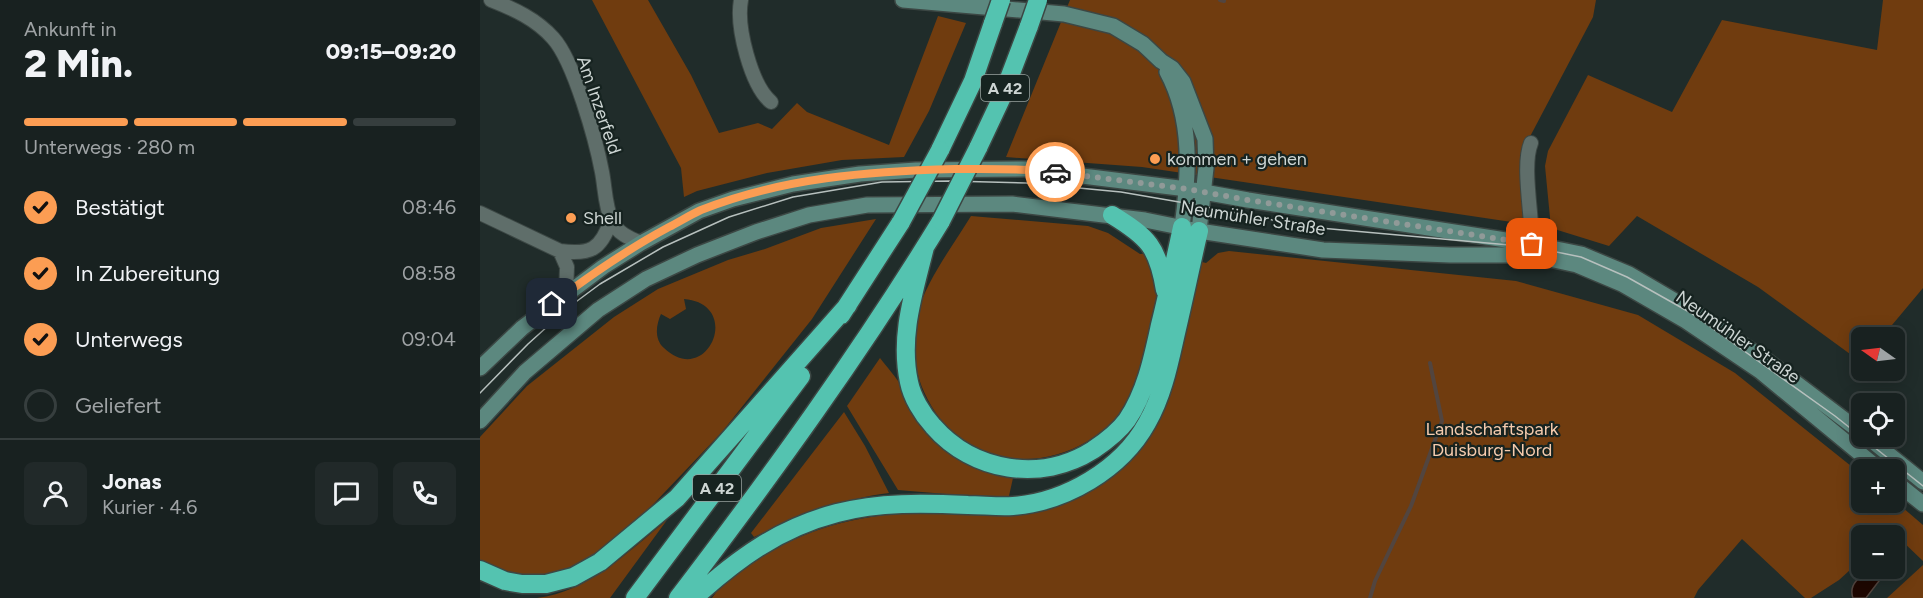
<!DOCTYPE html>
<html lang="de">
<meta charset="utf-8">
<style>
body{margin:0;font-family:Figtree,sans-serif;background:#212929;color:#f1f3f6;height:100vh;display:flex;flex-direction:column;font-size:22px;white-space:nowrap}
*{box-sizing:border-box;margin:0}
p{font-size:20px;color:#9fa3a5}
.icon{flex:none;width:33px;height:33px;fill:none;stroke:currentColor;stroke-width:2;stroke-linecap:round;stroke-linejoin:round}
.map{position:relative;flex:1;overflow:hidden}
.drawer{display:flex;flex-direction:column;background:#182120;width:480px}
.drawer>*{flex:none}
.needle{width:39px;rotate:284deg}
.buttons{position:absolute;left:1371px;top:327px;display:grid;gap:12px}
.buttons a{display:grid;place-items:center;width:54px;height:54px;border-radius:9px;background:#182120;box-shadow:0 3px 15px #0003,0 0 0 2px #363e3e;font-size:30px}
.pin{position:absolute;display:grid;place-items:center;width:51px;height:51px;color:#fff;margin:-26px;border-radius:12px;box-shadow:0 3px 9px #0006}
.courier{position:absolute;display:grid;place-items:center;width:60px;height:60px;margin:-30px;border:4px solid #fc9d53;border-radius:50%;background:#fff;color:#222;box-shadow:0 2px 8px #0007}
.head em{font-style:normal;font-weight:800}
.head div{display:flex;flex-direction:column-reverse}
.head{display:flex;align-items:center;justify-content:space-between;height:102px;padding:0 24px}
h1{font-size:39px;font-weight:800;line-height:45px}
.bar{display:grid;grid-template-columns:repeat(4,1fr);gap:9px 6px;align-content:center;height:72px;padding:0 24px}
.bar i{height:8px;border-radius:4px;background:#363e3e}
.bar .current{background:#fc9d53}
.bar p{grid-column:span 4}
.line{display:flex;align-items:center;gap:15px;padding:0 24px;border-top:2px solid #363e3e}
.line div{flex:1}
.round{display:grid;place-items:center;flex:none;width:63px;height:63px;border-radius:9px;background:#212929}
ol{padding:0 24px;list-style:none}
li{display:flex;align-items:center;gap:18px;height:66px}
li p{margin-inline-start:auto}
li .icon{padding:6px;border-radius:50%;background:#fc9d53;color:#111;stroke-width:4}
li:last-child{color:#9fa3a5}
li i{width:33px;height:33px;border:3px solid #363e3e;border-radius:50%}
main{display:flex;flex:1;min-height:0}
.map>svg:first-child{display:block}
</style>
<main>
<section class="drawer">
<div class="head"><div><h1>2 Min.</h1><p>Ankunft in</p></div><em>09:15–09:20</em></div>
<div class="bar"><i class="current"></i><i class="current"></i><i class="current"></i><i></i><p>Unterwegs · 280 m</p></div>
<ol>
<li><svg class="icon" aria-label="check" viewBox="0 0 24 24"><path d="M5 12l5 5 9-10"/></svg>Bestätigt<p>08:46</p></li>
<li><svg class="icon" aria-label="check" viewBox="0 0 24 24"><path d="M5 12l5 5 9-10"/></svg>In Zubereitung<p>08:58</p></li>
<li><svg class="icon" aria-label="check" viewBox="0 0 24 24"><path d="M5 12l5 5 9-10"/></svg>Unterwegs<p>09:04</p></li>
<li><i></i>Geliefert</li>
</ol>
<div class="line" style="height:108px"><a class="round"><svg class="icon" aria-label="person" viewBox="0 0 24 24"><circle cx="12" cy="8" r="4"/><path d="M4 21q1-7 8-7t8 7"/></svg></a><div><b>Jonas</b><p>Kurier · 4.6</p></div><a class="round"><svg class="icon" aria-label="chat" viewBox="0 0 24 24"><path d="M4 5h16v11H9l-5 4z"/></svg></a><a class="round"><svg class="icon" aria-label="phone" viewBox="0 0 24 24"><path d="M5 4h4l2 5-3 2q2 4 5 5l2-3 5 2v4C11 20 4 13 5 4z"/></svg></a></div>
</section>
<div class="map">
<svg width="1443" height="598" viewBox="0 0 1443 598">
<rect width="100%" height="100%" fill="#202c2a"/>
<path fill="#703c0f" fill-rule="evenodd" d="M112 0H168L211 75 239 133 278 123 292 129 317 103 327 112 409 145 458 16 486 23 449 111 424 157 362 160 287 173 217 191 204 197 201 168Z
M590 0H1116L1113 17 1043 150 1045 224 662 167 526 157Z
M1403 0H1443V288L1402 337 1382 338 1381 362 1278 287 1157 216 1129 246 1071 228 1065 166 1068 151 1108 75 1192 112 1242 20 1397 50Z
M491 216 608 226 628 233 660 254 671 253C673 266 677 281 677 294 676 331 660 384 639 415 632 425 619 434 608 441 551 475 480 461 448 400 433 372 430 342 438 312 446 281 474 244 491 216Z
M396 219 332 319 242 432 163 515 118 553 88 570 63 577 46 578 20 570 0 560V437L47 386 134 317 178 289 248 260 285 249 341 228ZM204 299C264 304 227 389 184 348 174 339 176 325 181 314L190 319 206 309Z
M749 251 1036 281 1158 315 1255 373 1381 474 1382 502H1414L1415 501 1443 525V561L1420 539 1415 540 1414 536H1382L1381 560 1359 580 1331 598H1325L1262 539 1218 590 1214 598H232C245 578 267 565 288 553 333 526 384 515 436 512 468 510 500 516 531 515 589 513 643 476 674 428 702 385 707 313 722 262L726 263 738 253Z
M400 358C407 367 416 377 422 387 427 398 431 410 438 420 461 457 492 470 533 478L529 496 502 497 418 490 367 406Z
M364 412 385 446 409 493C360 499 318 517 274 537L271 533Z
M187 520 130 598H57C108 592 149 551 187 520Z
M1443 565V598H1407Z"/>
<path fill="#1e0700" stroke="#52453f" stroke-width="1.5" d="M1392 570 1399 581 1386 598H1373C1368 584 1380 576 1392 570Z"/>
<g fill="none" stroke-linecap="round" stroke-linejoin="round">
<path stroke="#52453f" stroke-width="4" d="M740 0 744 1
M890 598 895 581 931 506 962 421 950 363"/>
<defs>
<path id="street" d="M11 0C34 9 56 19 73 38 94 61 116 140 122 172 125 187 125 207 132 221 137 233 149 238 161 243
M261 0C256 27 271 85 291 102
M1051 143C1041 167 1054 223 1052 253
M0 213 80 251C110 255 121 250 131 220
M80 251 87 267 86 293"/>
<path id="secondary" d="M423 0 584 14 633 26 663 44 681 61 692 68 703 82 725 139 726 168 719 231
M687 72C713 120 709 175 702 227
M0 368 42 328 123 267 161 243 219 211 253 199 313 184 380 174 436 170 546 169 707 189 768 200 1052 244 1101 254 1149 274 1212 311 1287 361 1382 433
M0 421 45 372 118 310 166 279 217 255 276 232 329 215 387 205 532 204 665 220 719 231 843 250 970 255H1051L1097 265 1142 284 1206 321 1280 371 1400 470
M1386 436 1443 482
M1414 481 1443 504"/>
<path id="highway" d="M498 148 522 97 549 26
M460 150 493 81 513 23
M632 215C668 237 678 247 685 290
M445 247C434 292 419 336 429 382 432 397 442 414 453 426 493 472 561 483 613 450 625 442 639 431 647 420 666 392 673 357 680 325 688 293 695 260 702 227
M361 315 421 222
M0 570 25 581 42 584H66L93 577 120 562 197 498 368 305
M155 598 321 376
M198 598C291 476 381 352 461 221
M214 598C257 559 299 528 357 513 400 502 443 503 488 505 502 505 518 507 533 506 585 502 641 470 667 423 683 395 689 364 696 333 704 299 711 265 719 231"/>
</defs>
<use href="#street" stroke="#3c4744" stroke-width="16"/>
<use href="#secondary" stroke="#3c4744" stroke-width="18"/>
<use href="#highway" stroke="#3c4744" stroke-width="21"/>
<use href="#street" stroke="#5f6e6a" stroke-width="14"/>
<use href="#secondary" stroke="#5c887f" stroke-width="15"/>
<use href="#highway" stroke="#54c3b0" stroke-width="18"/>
<path stroke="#b7c0be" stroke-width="1.5" d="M0 393 48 344 89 307 120 284 183 247 249 217 313 197 402 182 470 181 546 183 641 192 705 203 829 227 1052 247 1101 257 1147 277 1211 313 1355 416 1443 486"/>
<defs>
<path id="highway-bridge" d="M513 23 521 0
M549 26 558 0
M461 221 498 148
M421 222 460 150"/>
</defs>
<use href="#highway-bridge" stroke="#3c4744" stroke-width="21" stroke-linecap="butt"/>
<use href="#highway-bridge" stroke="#54c3b0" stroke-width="18"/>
</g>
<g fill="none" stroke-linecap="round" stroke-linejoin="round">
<path stroke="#909a98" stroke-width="6" stroke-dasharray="0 10.8" d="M575 172 707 189 768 200 1052 244"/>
<path stroke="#fc9d53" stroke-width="8" d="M72 304C109 276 148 249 189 227 199 222 210 215 221 210 301 178 390 171 475 169 508 169 541 168 575 172"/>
</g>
<g fill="#fc9d53" stroke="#162320" stroke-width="2">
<circle cx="675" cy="159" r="6"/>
<circle cx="91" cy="218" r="6"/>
</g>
<g text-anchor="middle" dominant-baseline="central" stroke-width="4.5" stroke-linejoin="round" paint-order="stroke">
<g fill="#162320" stroke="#96a09d" stroke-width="1.5">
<rect x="501" y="75" width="48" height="26" rx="4.5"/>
<rect x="213" y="475" width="48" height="26" rx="4.5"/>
</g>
<g font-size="16" font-weight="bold" fill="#cdd5d3">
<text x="525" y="88">A 42</text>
<text x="237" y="488">A 42</text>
</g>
<g font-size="18" fill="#cdd5d3" stroke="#162320">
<text transform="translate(119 105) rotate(71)">Am Inzerfeld</text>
<text transform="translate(773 218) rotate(9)">Neumühler Straße</text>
<text transform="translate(1258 337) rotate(35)">Neumühler Straße</text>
</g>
<g font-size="18" fill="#cdd5d3" stroke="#162320" text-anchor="start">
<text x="687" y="159">kommen + gehen</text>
<text x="103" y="218">Shell</text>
</g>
<g font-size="18" fill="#f6cbad" stroke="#162320">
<text x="1012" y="429">Landschaftspark<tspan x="1012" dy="21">Duisburg-Nord</tspan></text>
</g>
</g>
</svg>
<div class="buttons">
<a><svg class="needle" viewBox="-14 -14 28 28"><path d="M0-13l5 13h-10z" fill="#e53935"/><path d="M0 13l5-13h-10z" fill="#9fa3a5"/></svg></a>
<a><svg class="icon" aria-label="locate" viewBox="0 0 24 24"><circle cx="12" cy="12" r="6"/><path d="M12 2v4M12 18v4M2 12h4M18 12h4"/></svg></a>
<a>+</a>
<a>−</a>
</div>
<div class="pin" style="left:1052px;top:244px;background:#ea580c"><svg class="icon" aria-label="bag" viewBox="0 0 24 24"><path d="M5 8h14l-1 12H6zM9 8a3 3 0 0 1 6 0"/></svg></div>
<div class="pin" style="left:72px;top:304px;background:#1f2937"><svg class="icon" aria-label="home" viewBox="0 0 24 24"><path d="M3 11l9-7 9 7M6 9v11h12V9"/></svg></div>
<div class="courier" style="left:575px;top:172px"><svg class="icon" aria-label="car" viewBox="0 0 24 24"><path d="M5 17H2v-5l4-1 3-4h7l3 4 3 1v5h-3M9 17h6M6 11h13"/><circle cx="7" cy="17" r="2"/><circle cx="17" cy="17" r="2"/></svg></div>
</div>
</main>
